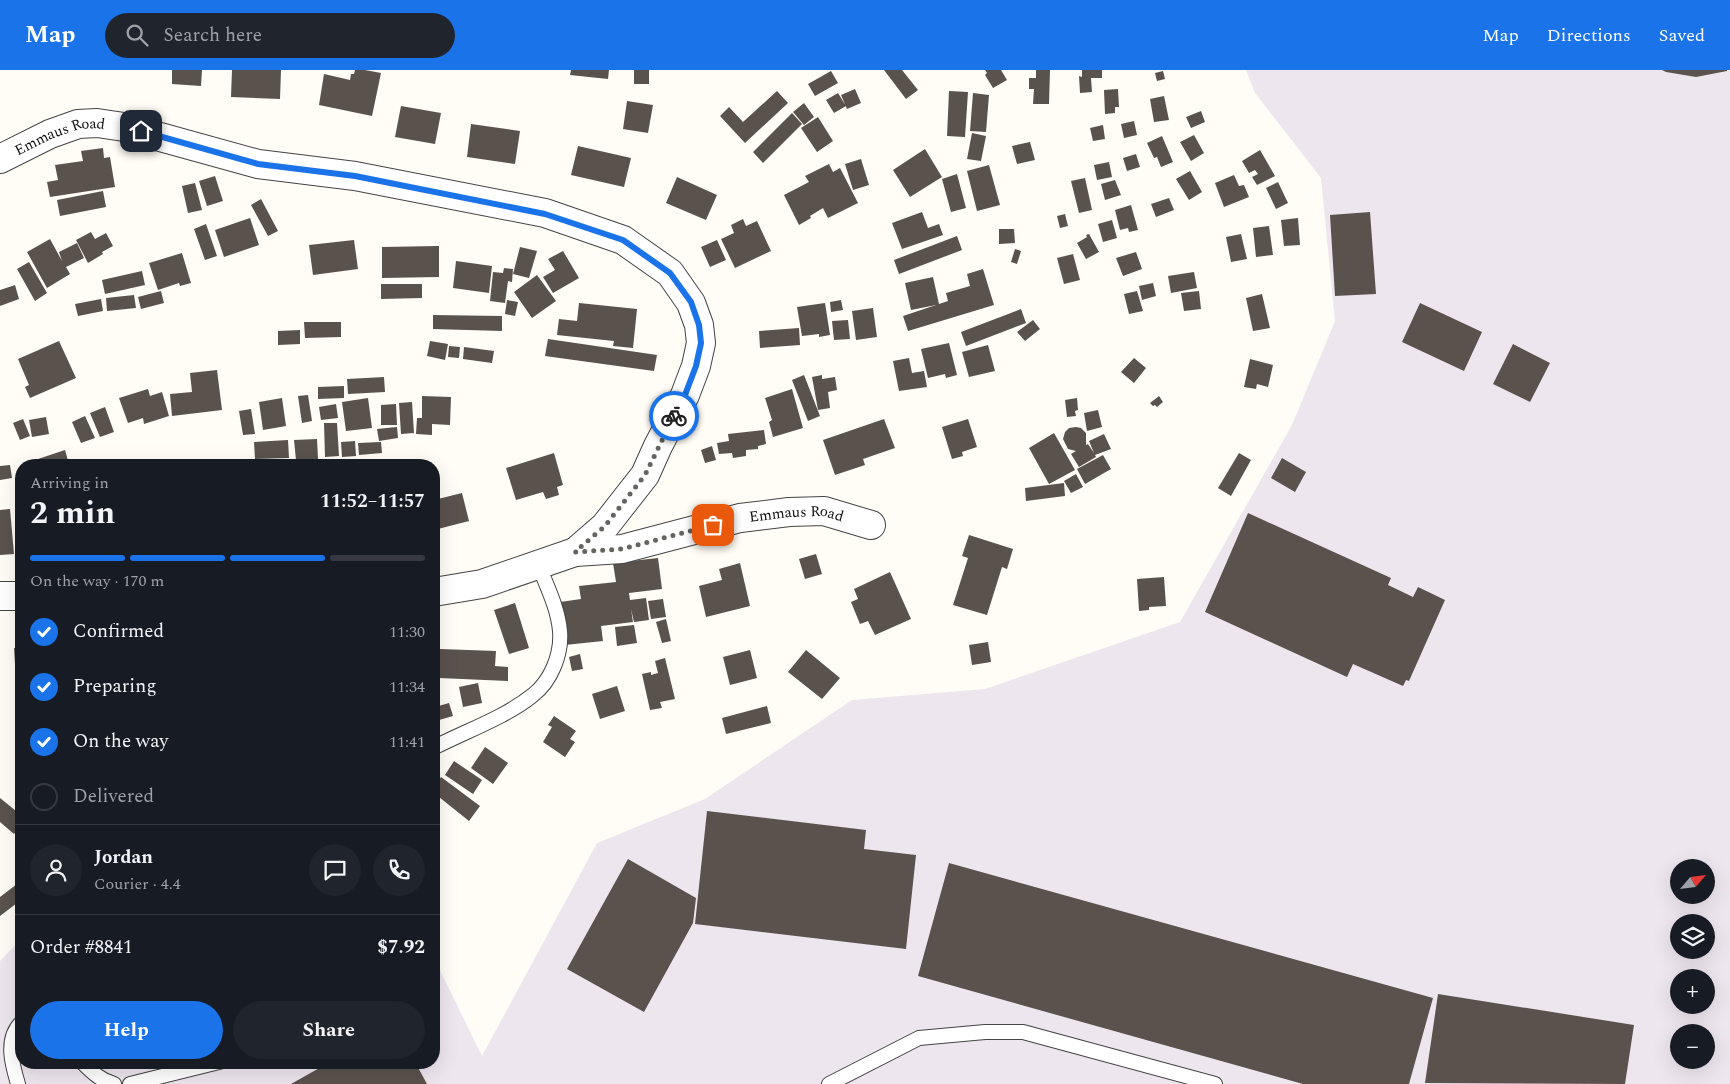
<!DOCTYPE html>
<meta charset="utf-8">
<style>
body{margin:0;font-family:Spectral,serif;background:#20242c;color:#f1f3f6;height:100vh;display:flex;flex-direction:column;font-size:19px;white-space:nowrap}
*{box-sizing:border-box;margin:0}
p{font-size:16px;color:#9ea1a6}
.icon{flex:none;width:28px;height:28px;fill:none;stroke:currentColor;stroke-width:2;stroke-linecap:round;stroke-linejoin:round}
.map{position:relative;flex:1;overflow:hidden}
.drawer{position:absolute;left:15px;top:389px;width:425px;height:610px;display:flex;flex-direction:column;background:#171b24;border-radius:20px;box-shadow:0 5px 20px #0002}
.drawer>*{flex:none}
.needle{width:32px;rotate:62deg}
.tools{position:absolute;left:1670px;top:789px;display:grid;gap:10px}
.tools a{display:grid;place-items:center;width:45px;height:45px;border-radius:50%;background:#171b24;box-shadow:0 5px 20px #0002;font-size:25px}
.pin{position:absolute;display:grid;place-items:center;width:42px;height:42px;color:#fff;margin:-21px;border-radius:10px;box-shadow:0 2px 8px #0006}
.courier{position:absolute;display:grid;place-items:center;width:50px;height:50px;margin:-25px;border:4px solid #1a73e8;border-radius:50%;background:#fff;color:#222;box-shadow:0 1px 6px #0007}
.headline em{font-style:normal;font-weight:700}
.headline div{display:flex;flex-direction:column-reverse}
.headline{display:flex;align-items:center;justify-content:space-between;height:85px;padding:0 15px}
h1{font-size:32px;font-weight:700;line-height:38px}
.bar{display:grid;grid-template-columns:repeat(4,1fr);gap:8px 5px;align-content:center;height:60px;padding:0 15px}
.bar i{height:6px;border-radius:4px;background:#363941}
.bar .current{background:#1a73e8}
.bar p{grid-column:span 4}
.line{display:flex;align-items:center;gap:12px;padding:0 15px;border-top:1px solid #363941}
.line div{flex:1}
.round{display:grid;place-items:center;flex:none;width:52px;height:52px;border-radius:26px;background:#20242c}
ol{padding:0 15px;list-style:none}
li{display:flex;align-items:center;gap:15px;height:55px}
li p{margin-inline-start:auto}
li .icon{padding:5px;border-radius:50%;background:#1a73e8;color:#fff;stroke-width:4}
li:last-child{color:#9ea1a6}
li i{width:28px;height:28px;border:2px solid #363941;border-radius:50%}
.cta{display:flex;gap:10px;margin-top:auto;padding:10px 15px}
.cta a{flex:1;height:58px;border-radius:30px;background:#1a73e8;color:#fff;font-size:20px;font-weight:700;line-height:58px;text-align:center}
.cta a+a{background:#20242c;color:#f1f3f6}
header{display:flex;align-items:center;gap:30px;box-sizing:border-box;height:70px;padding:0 25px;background:#1a73e8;color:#fff}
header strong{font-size:24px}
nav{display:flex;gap:28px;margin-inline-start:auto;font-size:18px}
.search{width:350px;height:45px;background:#20242c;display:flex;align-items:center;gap:12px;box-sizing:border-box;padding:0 18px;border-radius:28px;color:#9ea1a6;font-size:19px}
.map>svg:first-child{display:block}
</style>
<header>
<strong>Map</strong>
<div class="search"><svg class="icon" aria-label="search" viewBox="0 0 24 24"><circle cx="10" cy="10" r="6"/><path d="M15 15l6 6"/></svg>Search here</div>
<nav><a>Map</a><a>Directions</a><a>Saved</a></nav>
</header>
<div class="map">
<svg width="1730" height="1014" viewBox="0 0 1730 1014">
<rect width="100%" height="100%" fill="#fffdf5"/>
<path fill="#eee6ef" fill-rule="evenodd" d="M1246 0H1730V1014H0V891L21 869V992H434V888L482 986 597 773 705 729 852 630 985 619 1180 552 1292 355 1335 251 1321 108 1255 23ZM1679 798H1706V825H1679ZM1679 852H1706V880H1679ZM1679 908H1706V935H1679ZM1679 962H1706V990H1679Z"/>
<path fill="#5a524d" d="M172 0H202L201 16 172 14Z
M232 0H281L280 29 231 27Z
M355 0H365L381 3 372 46 319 35 324 4 350 10 351 4H354Z
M571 0H609L608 9 570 5Z
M634 0H649V14H634Z
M884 0H902L918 20 906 29Z
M985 0H1001L1007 10 993 18 985 5 987 3Z
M1036 0H1050L1049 34H1033L1034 19H1029V8H1036Z
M1082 0H1102V8H1091L1092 22 1080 23 1079 6 1082 7Z
M1662 0H1727V1L1696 7 1666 2Z
M831 1 838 13 815 26 808 14Z
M1163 1 1165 9 1157 11 1155 3Z
M855 19 861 33 847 39 841 25Z
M1118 19 1119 37H1115V43L1105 44 1104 20Z
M777 21 788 33 745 73 720 46 729 37 743 52Z
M949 21 968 22 965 67 947 66Z
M838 23 846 36 834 43 826 30Z
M973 23 989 25 986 62 970 61Z
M1164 26 1169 50 1154 52 1150 29Z
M627 31 653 35 648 63 623 59Z
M804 33 814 47 804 55 793 42Z
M401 36 441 43 435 74 395 67Z
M1201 41 1205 52 1191 58 1186 47Z
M792 43 802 54 763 93 753 82Z
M818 47 833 71 817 82 801 58Z
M1134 51 1137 65 1124 68 1121 54Z
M471 54 520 61 515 94 467 87Z
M1103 55 1105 69 1093 71 1090 58Z
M972 63 986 66 981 91 967 89Z
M1194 65 1204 83 1191 91 1180 72Z
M1162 66 1173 92 1161 97 1157 87 1154 88 1147 73Z
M1030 72 1035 90 1017 94 1012 76Z
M578 76 631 88 624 117 571 105Z
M103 78 104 88 110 87 115 117 50 127 47 112 58 110 55 95 83 91 81 81Z
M925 79 942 107 910 127 893 100Z
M1260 80 1275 106 1257 115 1252 107 1258 104 1255 100 1249 103 1242 91Z
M1136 84 1140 97 1127 101 1123 88Z
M861 89 869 115 853 120 845 94Z
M1109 92 1112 107 1097 110 1094 95Z
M829 94 833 102 840 98 858 133 828 148 823 138 810 146 811 148 799 155 784 125 809 112 805 106Z
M989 95 1000 135 977 141 967 101Z
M1190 101 1202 122 1189 130 1176 109Z
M957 104 966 138 951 142 942 109Z
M1234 105 1239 116 1244 115 1249 127 1224 137 1215 113Z
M215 106 223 131 207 136 199 111Z
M677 107 717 125 706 150 666 133Z
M1085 108 1092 140 1079 143 1071 111Z
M1115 110 1121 125 1105 130 1101 114Z
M1278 112 1288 133 1276 139 1266 118Z
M195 113 202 140 188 143 182 116Z
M103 121 106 137 60 146 57 130Z
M1169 128 1174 140 1156 147 1151 134Z
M261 129 278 161 268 166 251 135Z
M1131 135 1138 160 1129 162 1128 158 1120 160 1115 140Z
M922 142 928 158 939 154 943 165 902 179 892 153Z
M1370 142 1376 224 1335 226 1330 145Z
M1065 144 1068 156 1060 158 1057 146Z
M250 148 259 175 224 187 215 160Z
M1298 148 1300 175 1284 176 1281 150Z
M743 149 746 156 757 151 771 181 735 198 721 169 734 163 731 155Z
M1112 150 1117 168 1103 172 1098 154Z
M206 154 217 186 205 190 194 159Z
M1269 156 1273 185 1256 187 1253 158Z
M999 159H1014L1015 173 999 174Z
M91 162 95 169 106 163 113 176 102 182 103 184 88 193 76 170Z
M1089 164 1099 182 1086 189 1077 173 1087 167 1086 165Z
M1241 164 1247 189 1231 192 1226 167Z
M957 166 962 180 899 204 894 190Z
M50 169 62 191 59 182 77 173 84 188 66 197 70 204 47 218 27 182Z
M354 170 358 199 313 205 309 175Z
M717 170 726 190 710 197 701 177Z
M439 176V207L382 208V177Z
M520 177 537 181 529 208 513 204Z
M1015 179 1021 181 1017 194 1011 192Z
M563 181 579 208 553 223 543 207 555 200 548 189Z
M1136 182 1142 199 1123 206 1116 188Z
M182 183 191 213 180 216 179 213 158 220 149 193Z
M1073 184 1080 210 1064 214 1057 188Z
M456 191 492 196 489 223 453 218Z
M29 192 47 223 35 231 17 199Z
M504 198 513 199 512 212 508 211 505 233 490 231 493 202 503 203Z
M983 199 994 235 908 261 903 246 936 235 911 240 905 213 933 207 939 234 948 231 946 223 970 216 967 204Z
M142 201 145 215 105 224 102 210Z
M1194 202 1197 218 1171 223 1168 206Z
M537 205 556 231 532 248 514 222Z
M1153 213 1156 226 1142 230 1139 216Z
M381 214H422V228L381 229Z
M15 215 19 229 0 236V220Z
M161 221 164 233 141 239 138 227Z
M1137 221 1143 241 1129 244 1124 224Z
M1199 221 1201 239 1184 241 1181 223Z
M1262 224 1270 258 1253 261 1246 228Z
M134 225 136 238 107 241 106 228Z
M101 229 103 241 78 246 75 234Z
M507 230 518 232 515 246 505 244Z
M841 230 843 240 831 242 830 232Z
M579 233 637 239 633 278 613 276 614 271 557 265 559 249 577 251Z
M825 233 830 265 819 267V264L802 266 797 237Z
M1420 233 1482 262 1464 301 1402 272Z
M873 238 877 267 856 270 852 241Z
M1021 239 1026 253 966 276 961 262Z
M433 245 502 246V261L433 259Z
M848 250 850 269 834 270 832 251Z
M1033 250 1040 259 1025 271 1017 262Z
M304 252H341V267L305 268Z
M799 258 800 275 760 278 759 261Z
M300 260V274L278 275V261Z
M548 269 657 285 654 301 545 286Z
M59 271 76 308 30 328 25 317 29 315 18 289Z
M430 271 448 274 445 290 427 286Z
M949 273 957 305 946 308 945 304 928 308 921 279Z
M1513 274 1550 293 1530 332 1493 314Z
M988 275 995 301 969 307 962 282Z
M449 276 460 277 459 288 448 287Z
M464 277 494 281 492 293 463 289Z
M909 288 912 303 924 301 927 317 899 321 893 291Z
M1134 288 1146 298 1134 313 1121 302Z
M1250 289 1273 295 1268 317 1257 314 1256 319 1244 317Z
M217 300 222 340 172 346 170 324 192 322 190 303Z
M804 305 820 346 808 351 792 310Z
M822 305V309L835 307 837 320 828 322 830 338 818 340 812 307Z
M384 307 385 322 348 324 347 309Z
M344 316V328L318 329V317Z
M148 319 150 326 162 322 169 346 144 354 143 348 128 353 119 328Z
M792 319 803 358 773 367 769 352 772 350 765 328Z
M308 325 312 351 302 353 298 326Z
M422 326 451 327 450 355 432 354V365L416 364 417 348H422Z
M1159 326 1163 332 1157 337 1155 335 1153 336 1150 333Z
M282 328 286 356 263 360 259 332Z
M368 328 372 358 346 361 342 332Z
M1077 328 1078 340 1075 341 1076 346 1067 347 1065 330Z
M412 332 414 363 401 364 399 333Z
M336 334 338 348 321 350 319 337Z
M396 334 397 355H381V335Z
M105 337 114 362 100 367 90 343Z
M251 339 255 364 243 365 239 341Z
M1098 340 1102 357 1087 361 1084 343Z
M85 346 95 368 81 373 72 352Z
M46 347 49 364 32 367 29 350Z
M23 349 30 366 20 370 13 353Z
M884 349 895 378 863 389 865 395 835 405 823 370Z
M968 349 977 377 962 382 963 386 952 389 942 357Z
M324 353H337L339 386 325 387Z
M397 357 398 368 379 371 377 359Z
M1076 357 1081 358 1086 363V375L1088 374 1094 383 1089 371 1104 364 1111 379 1095 385 1096 387 1079 397 1071 384 1076 381 1068 379 1063 369 1065 362 1069 358Z
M764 360 766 374 758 376V379L746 380V386L733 388 732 383 719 384 717 373 729 371 728 364Z
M1054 363 1075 400 1049 414 1029 378Z
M317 369 318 389 296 390 294 370Z
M288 370 289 388 255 389 254 372Z
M355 371 356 386 342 387 341 372Z
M381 372 382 383 359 385 358 373Z
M712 376 716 390 705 393 701 380Z
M65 380 69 394 31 395 29 392Z
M554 383 563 415 557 417 559 425 546 429 543 422 516 430 506 398Z
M1239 383 1251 390 1231 426 1218 418Z
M1103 385 1111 399 1085 414 1077 399Z
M1282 388 1306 402 1295 422 1271 408Z
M241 389 242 395H216L215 392Z
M10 395 12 408 0 410V396Z
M1076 404 1083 417 1071 423 1064 411Z
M1064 413 1065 426 1026 431 1025 418Z
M462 423 469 451 434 460V430Z
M10 439 14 484 0 485V440Z
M1248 443 1391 508 1388 515 1413 527 1418 517 1445 530 1409 611 1406 610 1403 616 1353 594 1347 607 1205 542Z
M969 465 1013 479 1007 499 1002 497 987 545 953 535 968 488 962 486Z
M816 484 822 504 805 509 799 489Z
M658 488 662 519 629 523 630 530 646 528 649 550 634 552 631 539 633 552 601 556 603 571 565 575 560 532 581 529 579 516 616 512 613 493Z
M740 493 750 536 706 547 699 516 722 510 719 499Z
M890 502 911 549 875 565 868 551 860 554 851 532 858 529 854 519Z
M1164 507 1166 536 1149 537V540L1139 541 1137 509Z
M663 529 666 547 651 549 648 531Z
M515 533 529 578 509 584 494 540Z
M666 549 671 571 662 573 656 552Z
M634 555 637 573 617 576 615 557Z
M988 572 991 592 972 595 969 575Z
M14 578H21V611H16Z
M440 579 496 581 495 596 508 597V611L439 608Z
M750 580 757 608 730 615 723 587Z
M806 580 840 608 822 629 788 602Z
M580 584 583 599 572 601 569 587Z
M665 588 675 629 660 632 662 638 650 640 642 604 651 602V605L658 603 655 591Z
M478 613 482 633 463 637 459 617Z
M617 616 625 641 600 649 592 624Z
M449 633 453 646 439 650 435 637Z
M767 636 771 653 726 664 722 648Z
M554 646 576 661 570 669 575 672 565 687 543 672 552 657 548 655Z
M485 677 508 693 493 714 471 698Z
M454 691 482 710 473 724 445 705Z
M441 707 480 736 469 751 434 723V717Z
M0 728 21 745V755L14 764 0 752Z
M707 741 866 760 864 779 916 785 906 879 695 854Z
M628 789 696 828 693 853 644 942 567 899Z
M949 793 1433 928 1409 1014H1303L918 906Z
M17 814 21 819V830L0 846V827Z
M1438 924 1634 955 1625 1014 1425 1013Z
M330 992H415L427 1014H291Z"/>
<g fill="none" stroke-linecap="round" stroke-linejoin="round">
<defs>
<path id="service" d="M435 677C466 661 506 647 533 625 551 611 562 584 560 561 558 538 547 517 539 496
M82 992C92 1002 100 1010 114 1014
M18 1014C12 994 5 969 21 953
M130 1014 219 992
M829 1014 919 968 985 962H1023L1215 1014"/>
<g id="minor">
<path id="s1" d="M0 89 50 64 78 54 97 53 124 57 258 94 355 106 545 143 623 170 670 203 691 233 699 255 701 273 696 296 685 325 658 376 645 405 605 456 575 482 482 514 434 522"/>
<path id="s2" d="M575 482 622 479 740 448 789 442 824 441 871 455"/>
<path d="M0 526H21"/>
</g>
</defs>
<use href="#service" stroke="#444" stroke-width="16"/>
<use href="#minor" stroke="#444" stroke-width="30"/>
<use href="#service" stroke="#fff" stroke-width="14"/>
<use href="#minor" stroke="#fff" stroke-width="28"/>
</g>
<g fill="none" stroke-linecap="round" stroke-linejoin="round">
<path stroke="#646461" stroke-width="5" stroke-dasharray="0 9" d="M674 346 645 405 605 456 575 482 622 479 713 455"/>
<path stroke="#1a73e8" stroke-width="6" d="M141 61 258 94 355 106 545 144 623 170 670 203 691 232 699 255 701 273 696 296 685 325 674 346"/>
</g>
<g text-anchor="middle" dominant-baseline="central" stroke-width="5" stroke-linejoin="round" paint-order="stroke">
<g font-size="15" fill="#111" stroke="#fff">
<text stroke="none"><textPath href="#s1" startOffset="65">Emmaus Road</textPath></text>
<text stroke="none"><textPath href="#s2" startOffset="226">Emmaus Road</textPath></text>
</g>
</g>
</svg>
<div class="tools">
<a><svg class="needle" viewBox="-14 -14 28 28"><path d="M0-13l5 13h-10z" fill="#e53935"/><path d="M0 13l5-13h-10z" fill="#9ea1a6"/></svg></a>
<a><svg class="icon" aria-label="layers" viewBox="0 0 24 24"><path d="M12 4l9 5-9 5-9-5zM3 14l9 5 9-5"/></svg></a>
<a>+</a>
<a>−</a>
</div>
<div class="pin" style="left:713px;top:455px;background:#ea580c"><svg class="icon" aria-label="bag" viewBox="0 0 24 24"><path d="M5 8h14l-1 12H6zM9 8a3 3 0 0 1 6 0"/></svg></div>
<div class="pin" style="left:141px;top:61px;background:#1f2937"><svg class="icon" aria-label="home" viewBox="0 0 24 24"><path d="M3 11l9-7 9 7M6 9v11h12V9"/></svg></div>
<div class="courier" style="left:674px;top:346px"><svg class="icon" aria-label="bike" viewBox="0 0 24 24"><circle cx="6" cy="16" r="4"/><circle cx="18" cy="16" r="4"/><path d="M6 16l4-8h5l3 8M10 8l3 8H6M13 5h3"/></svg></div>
<section class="drawer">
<div class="headline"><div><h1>2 min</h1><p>Arriving in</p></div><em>11:52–11:57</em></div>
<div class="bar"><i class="current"></i><i class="current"></i><i class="current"></i><i></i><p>On the way · 170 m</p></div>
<ol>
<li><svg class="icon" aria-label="check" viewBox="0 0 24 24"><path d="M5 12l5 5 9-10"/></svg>Confirmed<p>11:30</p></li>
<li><svg class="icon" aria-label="check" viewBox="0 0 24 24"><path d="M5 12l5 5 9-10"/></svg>Preparing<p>11:34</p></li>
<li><svg class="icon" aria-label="check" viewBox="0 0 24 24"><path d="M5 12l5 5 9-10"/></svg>On the way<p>11:41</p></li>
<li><i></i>Delivered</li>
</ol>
<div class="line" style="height:90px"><a class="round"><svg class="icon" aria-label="person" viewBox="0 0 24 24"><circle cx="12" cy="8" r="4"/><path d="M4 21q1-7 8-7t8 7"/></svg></a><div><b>Jordan</b><p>Courier · 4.4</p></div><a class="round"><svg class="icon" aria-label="chat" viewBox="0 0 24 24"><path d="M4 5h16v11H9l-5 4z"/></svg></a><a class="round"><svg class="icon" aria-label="phone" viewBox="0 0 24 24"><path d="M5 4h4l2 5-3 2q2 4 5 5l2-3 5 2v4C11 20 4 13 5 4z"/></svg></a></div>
<div class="line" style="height:65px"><div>Order #8841</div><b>$7.92</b></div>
<div class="cta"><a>Help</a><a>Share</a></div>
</section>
</div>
